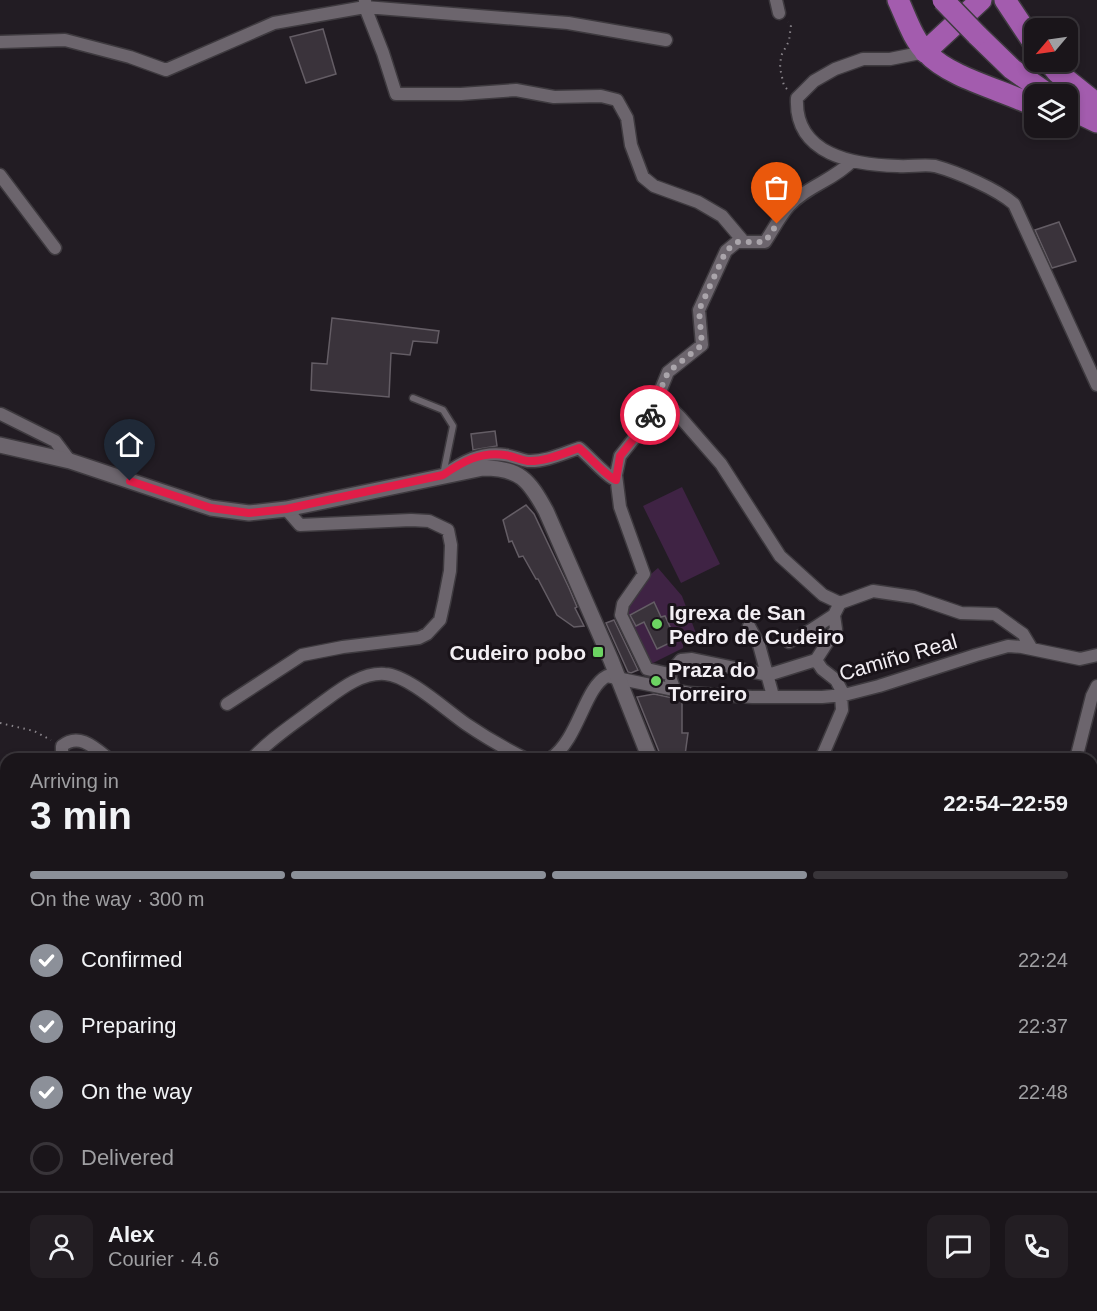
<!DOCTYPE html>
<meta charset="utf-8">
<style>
body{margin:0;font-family:Arial,sans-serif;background:#231e23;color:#f1f3f6;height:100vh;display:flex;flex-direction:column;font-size:22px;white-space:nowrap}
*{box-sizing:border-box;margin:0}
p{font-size:20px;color:#9f9fa2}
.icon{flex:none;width:33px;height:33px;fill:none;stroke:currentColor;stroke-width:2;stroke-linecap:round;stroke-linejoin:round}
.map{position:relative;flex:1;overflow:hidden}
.side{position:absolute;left:0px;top:753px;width:1098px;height:558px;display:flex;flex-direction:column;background:#1a151a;border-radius:18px 18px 0 0;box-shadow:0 3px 9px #0003,0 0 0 2px #383439}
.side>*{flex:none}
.needle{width:39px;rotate:241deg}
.tools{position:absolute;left:1024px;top:18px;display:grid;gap:12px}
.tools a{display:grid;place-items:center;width:54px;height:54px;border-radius:12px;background:#1a151a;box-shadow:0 3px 9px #0003,0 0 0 2px #383439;font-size:30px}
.pin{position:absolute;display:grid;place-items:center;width:51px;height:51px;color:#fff;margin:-62px -26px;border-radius:50% 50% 50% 0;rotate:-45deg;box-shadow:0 0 6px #0007}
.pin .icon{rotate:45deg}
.courier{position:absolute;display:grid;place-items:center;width:60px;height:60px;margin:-30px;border:4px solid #e11d48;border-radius:50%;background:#fff;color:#222;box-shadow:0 2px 8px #0007}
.head em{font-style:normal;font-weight:700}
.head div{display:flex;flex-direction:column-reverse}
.head{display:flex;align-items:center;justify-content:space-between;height:102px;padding:0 30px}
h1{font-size:39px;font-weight:700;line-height:45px}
.bar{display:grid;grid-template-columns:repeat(4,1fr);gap:9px 6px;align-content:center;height:72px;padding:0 30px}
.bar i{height:8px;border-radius:4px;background:#383439}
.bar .current{background:#8c9099}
.bar p{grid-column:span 4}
.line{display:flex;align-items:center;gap:15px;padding:0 30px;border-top:2px solid #383439}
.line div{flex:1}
.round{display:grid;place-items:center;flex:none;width:63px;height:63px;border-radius:12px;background:#231e23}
ol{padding:0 30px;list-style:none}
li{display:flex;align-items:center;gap:18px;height:66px}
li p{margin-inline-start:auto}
li .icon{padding:6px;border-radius:50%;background:#8c9099;color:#fff;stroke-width:4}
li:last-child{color:#9f9fa2}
li i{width:33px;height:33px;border:3px solid #383439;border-radius:50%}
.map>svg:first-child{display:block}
</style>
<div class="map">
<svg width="1097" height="1311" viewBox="0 0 1097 1311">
<rect width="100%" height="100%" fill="#221c23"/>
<path fill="#3f2344" d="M682 487 720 564 681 583 643 506Z
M658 568 682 596 697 636 683 637V648L647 666C624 617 611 608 658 568Z"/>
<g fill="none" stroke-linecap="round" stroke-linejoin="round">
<path stroke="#5c4860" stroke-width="4" d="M1092 1283 1097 1278
M1067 1311 1072 1305"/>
</g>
<path fill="#3a333b" stroke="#645d65" stroke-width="1.5" d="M323 29 336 74 306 83 290 37Z
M1059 222 1076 261 1052 268 1035 230Z
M332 318 439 331 437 343 413 341 410 355 391 353 389 397 311 390 312 363 327 364Z
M495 431 497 446 473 450 471 434Z
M526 505 534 514 569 588 577 607 575 608 584 626 574 627 557 615 538 579H536L523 556 519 557 512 541 509 542 503 520Z
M654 602 661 617 665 616 676 640 657 649 644 622 636 626 630 615Z
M614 620 638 670 631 673 628 672 606 623Z
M654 694 682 700V733H688L685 755 662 759 637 697Z"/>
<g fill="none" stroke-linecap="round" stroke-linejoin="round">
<defs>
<path id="service" d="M413 398 443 410 453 426 443 475"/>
<path id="minor" d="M776 0 779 13
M365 1V7L383 53 396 94H461L516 90 554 97 601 96 617 100 627 118 631 145 643 177 654 186 698 202 722 216 744 242
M0 42 65 40 130 57 166 70 274 23 365 7 568 23 666 40
M925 52 890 59H863L835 69 814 81 797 98C794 155 854 165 898 166 910 167 924 164 935 166 957 172 997 189 1014 204L1097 385
M0 175 55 248
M658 395 680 417 721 464 780 556 823 595 840 603 873 591 914 597 961 613 995 614 1023 634 1032 649
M1 414 55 441 70 461
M444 475C462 462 482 451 505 455 513 456 521 460 528 461 545 462 564 453 579 448 588 455 608 478 616 480
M749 626 759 645 773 696
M789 642 811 630 834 615
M816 660 822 669 836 680 844 695
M669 674 681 660 692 659 768 675 816 660 836 629 834 615 840 603
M675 691 669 674 647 669 621 615 623 604 644 574 620 507 616 475 620 456 648 421 668 372 702 345 699 310 726 251 737 242H765C773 230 780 216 789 206 807 186 834 180 852 161
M227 704 302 655 343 647 419 638 427 634 440 620 444 602 450 571 451 545 448 530 429 521 411 520 300 525 286 509
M62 759V746C79 732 95 748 109 759
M252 759C270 739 294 724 316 707 336 693 359 672 385 674 408 675 447 711 466 724 485 737 506 749 526 759
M550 759C579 739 584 688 607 676L689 693 752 697H822L844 695 879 686 976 655 1008 646 1022 647 1080 659 1097 655
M821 759 842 710 841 695
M1076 759 1092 696 1097 686
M0 985 6 984
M820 1311 821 1305"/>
<path id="tertiary" d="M0 445 70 461 211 508 249 513 286 509 483 468C520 468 529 480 546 511L611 660 650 759
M607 1311 608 1305"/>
<path id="trunk" d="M898 0C906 17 913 40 927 53 950 78 1003 90 1035 106
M1005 0 1035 45
M977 35 1012 69 1048 94
M925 52 981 0
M1049 62 1057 72 1097 104
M1068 108 1097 122"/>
</defs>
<use href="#service" stroke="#3e3a3f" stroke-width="9"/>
<use href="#minor" stroke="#3e3a3f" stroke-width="15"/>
<use href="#tertiary" stroke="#3e3a3f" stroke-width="18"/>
<use href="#trunk" stroke="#3e3a3f" stroke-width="24"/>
<path stroke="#8a858b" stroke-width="2" stroke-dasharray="1.5 4.5" stroke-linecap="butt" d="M787 89 784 86 780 68 781 56 789 41 791 25 788 22
M0 723 34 731 51 740"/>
<use href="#service" stroke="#6c656d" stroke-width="6"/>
<use href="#minor" stroke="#6c656d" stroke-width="12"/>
<use href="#tertiary" stroke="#6c656d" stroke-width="15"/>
<use href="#trunk" stroke="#a35cae" stroke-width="21"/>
<defs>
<path id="trunk-bridge" d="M943 0 977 35"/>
</defs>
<use href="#trunk-bridge" stroke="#3e3a3f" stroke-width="24" stroke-linecap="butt"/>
<use href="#trunk-bridge" stroke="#a35cae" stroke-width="21"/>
</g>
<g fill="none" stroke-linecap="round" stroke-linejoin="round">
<path stroke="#aaa5ab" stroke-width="6" stroke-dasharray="0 10.8" d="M650 415 668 372 702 345 699 310 726 251 737 242H765L777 224"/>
<path stroke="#e11d48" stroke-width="8" d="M130 481 211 508 249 513 286 509 443 475C462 462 481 451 505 455 513 456 520 460 528 461 545 462 564 453 579 448 588 455 608 478 616 480L620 456 648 421 650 415"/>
</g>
<g fill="#6cd362" stroke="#191319" stroke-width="2">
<circle cx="657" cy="624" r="6"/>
<rect x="592" y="646" width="12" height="12" rx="3"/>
<circle cx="656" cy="681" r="6"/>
</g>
<g text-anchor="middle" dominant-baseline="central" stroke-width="6" stroke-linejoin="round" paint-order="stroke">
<g font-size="21" font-weight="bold" fill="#f3eff4" stroke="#191319" text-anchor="start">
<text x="669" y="612">Igrexa de San<tspan x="669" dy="24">Pedro de Cudeiro</tspan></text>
<text x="586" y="652" text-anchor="end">Cudeiro pobo</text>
<text x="668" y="669">Praza do<tspan x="668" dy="24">Torreiro</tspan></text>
</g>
<g font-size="21" fill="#f3eff4" stroke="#191319">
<text transform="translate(898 657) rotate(-16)">Camiño Real</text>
</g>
</g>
</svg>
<div class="tools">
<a><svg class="needle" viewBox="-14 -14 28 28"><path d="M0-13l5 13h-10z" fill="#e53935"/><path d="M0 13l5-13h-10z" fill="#9f9fa2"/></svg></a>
<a><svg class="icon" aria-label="layers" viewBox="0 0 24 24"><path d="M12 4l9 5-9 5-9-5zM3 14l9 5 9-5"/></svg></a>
</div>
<div class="pin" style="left:777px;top:224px;background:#ea580c"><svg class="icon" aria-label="bag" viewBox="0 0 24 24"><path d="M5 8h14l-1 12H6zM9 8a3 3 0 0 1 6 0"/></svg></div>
<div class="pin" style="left:130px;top:481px;background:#1f2937"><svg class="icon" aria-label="home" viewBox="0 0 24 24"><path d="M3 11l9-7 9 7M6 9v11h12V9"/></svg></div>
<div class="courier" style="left:650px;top:415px"><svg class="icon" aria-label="bike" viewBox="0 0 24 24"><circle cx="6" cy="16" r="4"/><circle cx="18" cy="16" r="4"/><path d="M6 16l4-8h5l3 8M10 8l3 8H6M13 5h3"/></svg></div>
<section class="side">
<div class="head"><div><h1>3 min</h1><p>Arriving in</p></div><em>22:54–22:59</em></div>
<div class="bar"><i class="current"></i><i class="current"></i><i class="current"></i><i></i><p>On the way · 300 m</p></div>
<ol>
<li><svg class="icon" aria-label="check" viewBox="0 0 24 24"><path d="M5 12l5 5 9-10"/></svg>Confirmed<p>22:24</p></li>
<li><svg class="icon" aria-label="check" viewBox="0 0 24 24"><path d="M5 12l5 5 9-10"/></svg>Preparing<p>22:37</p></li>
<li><svg class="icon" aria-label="check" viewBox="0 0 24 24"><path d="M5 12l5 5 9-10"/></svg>On the way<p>22:48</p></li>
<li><i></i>Delivered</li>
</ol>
<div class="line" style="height:108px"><a class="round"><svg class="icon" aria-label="person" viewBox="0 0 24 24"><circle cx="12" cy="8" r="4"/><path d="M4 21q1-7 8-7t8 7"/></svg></a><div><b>Alex</b><p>Courier · 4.6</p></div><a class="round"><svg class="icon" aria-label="chat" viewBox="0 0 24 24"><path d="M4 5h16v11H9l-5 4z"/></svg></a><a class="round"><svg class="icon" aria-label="phone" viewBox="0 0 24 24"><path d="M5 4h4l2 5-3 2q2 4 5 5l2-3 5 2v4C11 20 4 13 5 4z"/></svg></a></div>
</section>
</div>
